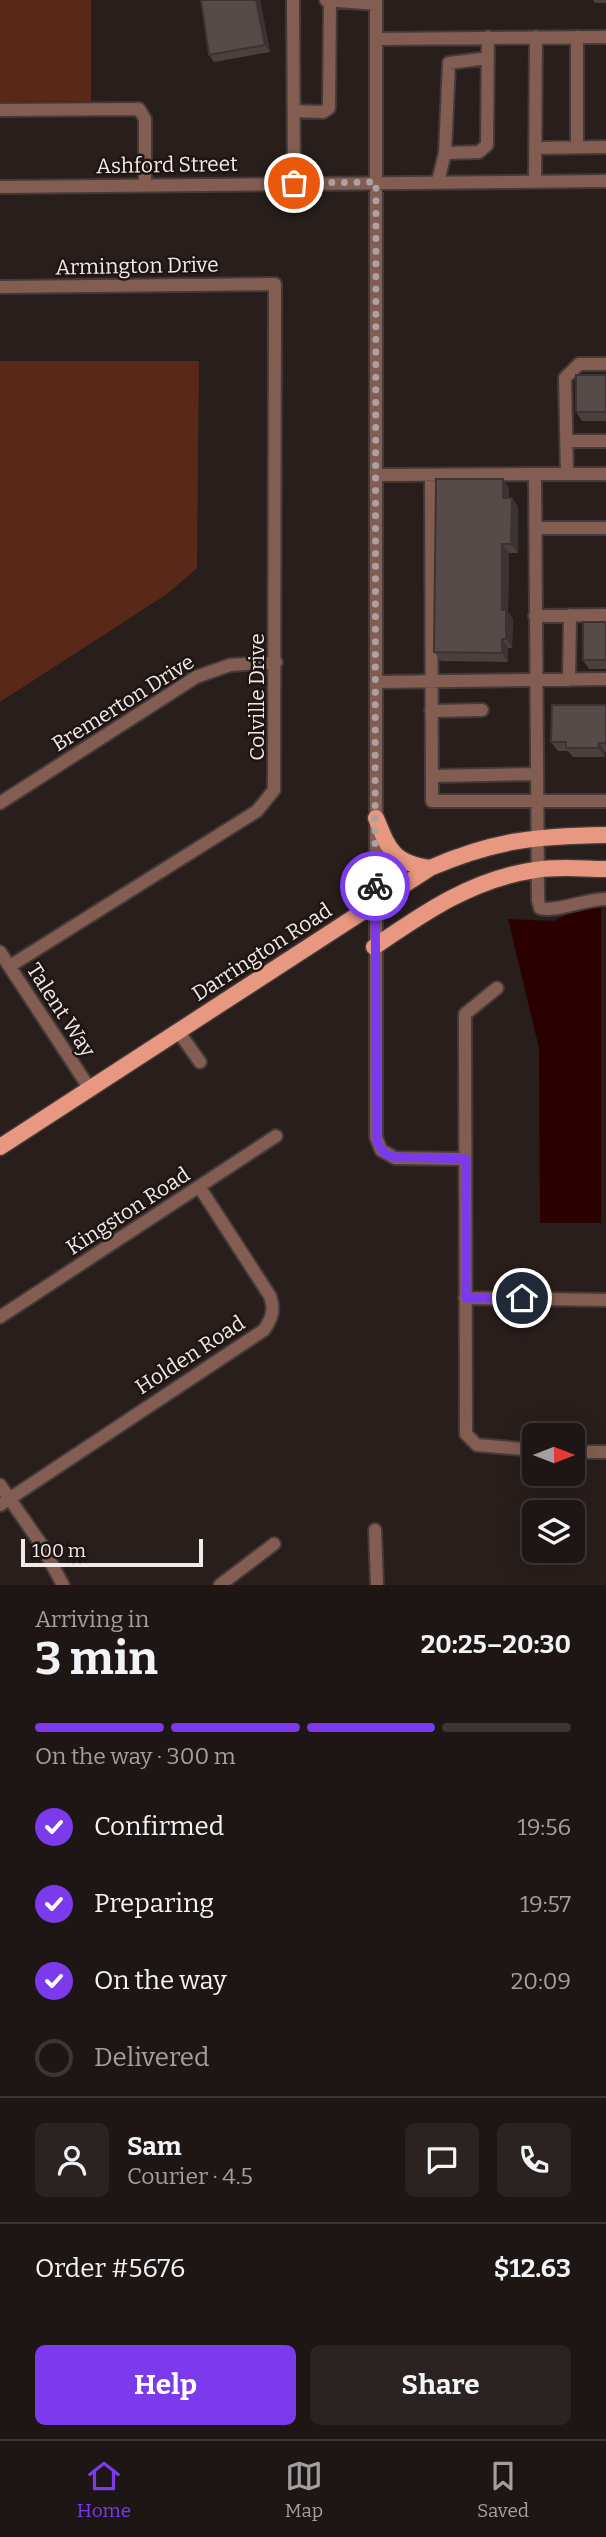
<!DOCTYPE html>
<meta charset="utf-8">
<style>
body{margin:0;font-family:Bitter,serif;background:#2b2322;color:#f1f3f6;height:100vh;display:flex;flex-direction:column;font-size:26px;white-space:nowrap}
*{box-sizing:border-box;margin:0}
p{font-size:23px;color:#a19fa0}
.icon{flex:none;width:38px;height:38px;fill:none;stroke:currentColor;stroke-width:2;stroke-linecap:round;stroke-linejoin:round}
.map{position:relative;height:1585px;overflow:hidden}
.panel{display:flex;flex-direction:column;background:#1e1615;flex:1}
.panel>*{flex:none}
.needle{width:46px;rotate:90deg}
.controls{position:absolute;left:522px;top:1423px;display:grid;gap:14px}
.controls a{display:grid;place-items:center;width:63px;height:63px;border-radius:10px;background:#1e1615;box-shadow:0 7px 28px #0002,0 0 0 2px #3c3534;font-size:35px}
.scale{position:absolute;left:21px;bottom:18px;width:182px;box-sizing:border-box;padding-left:7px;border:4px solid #efe9e7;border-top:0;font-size:19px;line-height:24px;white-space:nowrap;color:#efe9e7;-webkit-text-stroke:5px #1e1513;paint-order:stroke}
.pin{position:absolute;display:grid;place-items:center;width:60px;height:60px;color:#fff;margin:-30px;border:4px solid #fff;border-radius:50%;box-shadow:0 2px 7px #0007}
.courier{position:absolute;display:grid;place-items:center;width:70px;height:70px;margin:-35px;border:5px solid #7c3aed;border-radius:50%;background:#fff;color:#222;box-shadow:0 2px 9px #0007}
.summary em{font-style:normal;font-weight:700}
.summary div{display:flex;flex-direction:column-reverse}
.summary{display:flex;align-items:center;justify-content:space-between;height:119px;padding:0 35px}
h1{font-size:46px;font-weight:700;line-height:52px}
.bar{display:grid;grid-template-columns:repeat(4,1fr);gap:10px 7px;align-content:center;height:84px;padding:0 35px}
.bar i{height:9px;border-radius:5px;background:#3c3534}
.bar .active{background:#7c3aed}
.bar p{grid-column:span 4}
.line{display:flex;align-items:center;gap:18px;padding:0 35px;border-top:2px solid #3c3534}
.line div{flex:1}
.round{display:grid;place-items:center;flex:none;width:74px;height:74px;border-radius:10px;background:#2b2322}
ol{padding:0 35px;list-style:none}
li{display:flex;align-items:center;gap:21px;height:77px}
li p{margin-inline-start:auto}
li .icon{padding:7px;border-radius:50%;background:#7c3aed;color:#fff;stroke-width:4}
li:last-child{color:#a19fa0}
li i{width:38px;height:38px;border:4px solid #3c3534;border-radius:50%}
.primary-button{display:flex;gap:14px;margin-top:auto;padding:14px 35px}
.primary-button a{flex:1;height:80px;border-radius:10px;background:#7c3aed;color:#fff;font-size:28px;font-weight:700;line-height:80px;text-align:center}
.primary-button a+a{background:#2b2322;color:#f1f3f6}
.tabs{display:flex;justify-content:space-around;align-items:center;height:98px;border-top:2px solid #3c3534;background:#1e1615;font-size:19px;color:#a19fa0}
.tabs a{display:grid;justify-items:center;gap:4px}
.tabs .active{color:#7c3aed}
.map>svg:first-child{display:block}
</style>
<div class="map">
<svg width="606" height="1585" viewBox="0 0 606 1585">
<rect width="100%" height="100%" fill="#281e1c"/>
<path fill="#5a2819" d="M0 0H91V101L0 102Z
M0 361H199L197 568 167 594 0 702Z"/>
<path fill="#2a0100" d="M601 905V1223H540L539 1048 508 919 554 921 583 907Z"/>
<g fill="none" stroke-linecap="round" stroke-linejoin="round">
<defs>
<path id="minor" d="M293 0 294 183
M326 0 376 4
M376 0V1137L381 1150 395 1158 465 1159
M577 37V147
M376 39 606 37
M0 110 139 109 145 119V185
M294 111 323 112 329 108 330 0
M535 148 606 147
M445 153 449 63 488 58
M438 181 445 153 479 152 487 145 488 37
M535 181 536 37
M0 187 606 181
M0 287 275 284 274 790 257 811 10 966
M567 441H606
M535 474H567L565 378 579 364H606
M567 474H606
M376 475 535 474 538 900 540 908C553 913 586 899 606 899
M431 475 432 801H606
M535 528H606
M535 616 606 615
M569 680 570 615
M376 682 606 679
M431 711 482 710
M432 776 537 774
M0 803 196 677 230 665 276 662
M0 952 90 1089
M497 988 465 1014 466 1434 477 1445 534 1450
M178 1031 200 1062
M465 1298 606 1300
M0 1317 276 1136
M572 1452H606
M0 1485 41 1544 63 1585
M0 1505 264 1330C272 1318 275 1310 270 1296L200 1188
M375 1530 377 1585
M220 1585 274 1544"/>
<path id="major" d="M376 818C389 850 393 863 430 868
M374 947C425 912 473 879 535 870 558 866 583 869 606 869
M0 1147 430 868C495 840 536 836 606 835"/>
</defs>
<use href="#minor" stroke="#443a38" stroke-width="16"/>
<use href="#major" stroke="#443a38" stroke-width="19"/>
<use href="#minor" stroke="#835d51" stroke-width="12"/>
<use href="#major" stroke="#e89880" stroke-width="16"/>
</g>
<path fill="#4a403e" d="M260 0 270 52 214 62 209 55Z
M593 0H606V3H595Z
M606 375V421H582L576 412Z
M509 488V498H512L518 507V553H509L508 612 513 619 512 648H508V662L441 661 434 652Z
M606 622V669H589L583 660Z
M606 705V752H605V757H573L568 751H558L551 742Z"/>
<path fill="#3c3432" d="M256 0H260L270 52 265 45Z
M503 479 509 488V507L503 498Z
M512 498 518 507V553L511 544Z
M502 544 509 553 508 612 513 619 512 648 506 639 502 610Z
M502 639 508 648V662L502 653Z
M599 743 605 752V757L598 748Z"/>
<path fill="#564b48" stroke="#3c3432" stroke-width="2" d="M201 0H256L265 45 209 55Z
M576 375H606V412H576Z
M436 479H503V498H512L511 544H502V610H506V639H502V653L434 652Z
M583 622H606V660H583Z
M552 705H606V743H599L598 748H566V742H551Z"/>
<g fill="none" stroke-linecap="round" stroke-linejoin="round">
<path stroke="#a9a2a0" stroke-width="7" stroke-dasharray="0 12.6" d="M294 183 376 182 375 886"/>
<path stroke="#7c3aed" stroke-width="9" d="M375 886 377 1142 385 1154 395 1157 466 1159V1298H522"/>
</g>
<g text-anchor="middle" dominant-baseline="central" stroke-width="5" stroke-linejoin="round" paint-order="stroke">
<g font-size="21" fill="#efe9e7" stroke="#1e1513">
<text transform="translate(167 165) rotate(-1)">Ashford Street</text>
<text transform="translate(137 266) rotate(-1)">Armington Drive</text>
<text transform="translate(257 697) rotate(-90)">Colville Drive</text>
<text transform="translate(123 703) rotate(-32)">Bremerton Drive</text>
<text transform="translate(262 952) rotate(-33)">Darrington Road</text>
<text transform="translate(61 1010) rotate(57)">Talent Way</text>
<text transform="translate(128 1211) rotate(-33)">Kingston Road</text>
<text transform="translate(190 1355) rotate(-33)">Holden Road</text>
</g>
</g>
</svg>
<div class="controls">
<a><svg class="needle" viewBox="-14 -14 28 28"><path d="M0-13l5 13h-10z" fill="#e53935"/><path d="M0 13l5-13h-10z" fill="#a19fa0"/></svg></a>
<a><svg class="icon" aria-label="layers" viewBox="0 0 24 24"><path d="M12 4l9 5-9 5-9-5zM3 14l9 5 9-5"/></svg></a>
</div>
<div class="scale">100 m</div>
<div class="pin" style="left:294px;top:183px;background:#ea580c"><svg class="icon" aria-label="bag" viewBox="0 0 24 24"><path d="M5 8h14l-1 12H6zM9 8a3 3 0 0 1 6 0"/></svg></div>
<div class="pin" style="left:522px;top:1298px;background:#1f2937"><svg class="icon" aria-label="home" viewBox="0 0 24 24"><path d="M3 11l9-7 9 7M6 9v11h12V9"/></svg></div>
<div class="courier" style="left:375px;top:886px"><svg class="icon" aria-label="bike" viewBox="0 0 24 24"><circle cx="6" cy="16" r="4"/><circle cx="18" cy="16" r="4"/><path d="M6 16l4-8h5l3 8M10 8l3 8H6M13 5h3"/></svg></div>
</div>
<section class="panel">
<div class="summary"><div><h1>3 min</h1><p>Arriving in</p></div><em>20:25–20:30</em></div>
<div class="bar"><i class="active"></i><i class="active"></i><i class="active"></i><i></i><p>On the way · 300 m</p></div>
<ol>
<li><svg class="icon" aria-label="check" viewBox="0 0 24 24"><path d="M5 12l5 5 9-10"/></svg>Confirmed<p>19:56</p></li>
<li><svg class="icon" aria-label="check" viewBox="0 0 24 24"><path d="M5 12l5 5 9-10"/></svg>Preparing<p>19:57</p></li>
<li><svg class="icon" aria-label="check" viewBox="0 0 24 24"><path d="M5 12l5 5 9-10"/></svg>On the way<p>20:09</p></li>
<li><i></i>Delivered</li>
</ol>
<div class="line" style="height:126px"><a class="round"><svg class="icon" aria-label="person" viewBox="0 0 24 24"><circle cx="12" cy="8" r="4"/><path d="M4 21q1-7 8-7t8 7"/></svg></a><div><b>Sam</b><p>Courier · 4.5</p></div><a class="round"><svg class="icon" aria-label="chat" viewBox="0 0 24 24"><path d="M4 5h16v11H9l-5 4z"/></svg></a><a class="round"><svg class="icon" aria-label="phone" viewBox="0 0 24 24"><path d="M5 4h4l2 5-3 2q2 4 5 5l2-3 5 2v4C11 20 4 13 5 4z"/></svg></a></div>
<div class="line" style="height:91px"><div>Order #5676</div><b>$12.63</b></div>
<div class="primary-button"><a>Help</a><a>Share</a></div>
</section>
<nav class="tabs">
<a class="active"><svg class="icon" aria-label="home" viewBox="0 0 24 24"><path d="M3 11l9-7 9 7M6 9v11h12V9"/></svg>Home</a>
<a><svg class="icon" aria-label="map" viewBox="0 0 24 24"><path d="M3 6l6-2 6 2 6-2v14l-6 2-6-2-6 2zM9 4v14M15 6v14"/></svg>Map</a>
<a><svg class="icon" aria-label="saved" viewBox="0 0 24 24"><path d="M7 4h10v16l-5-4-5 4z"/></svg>Saved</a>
</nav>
